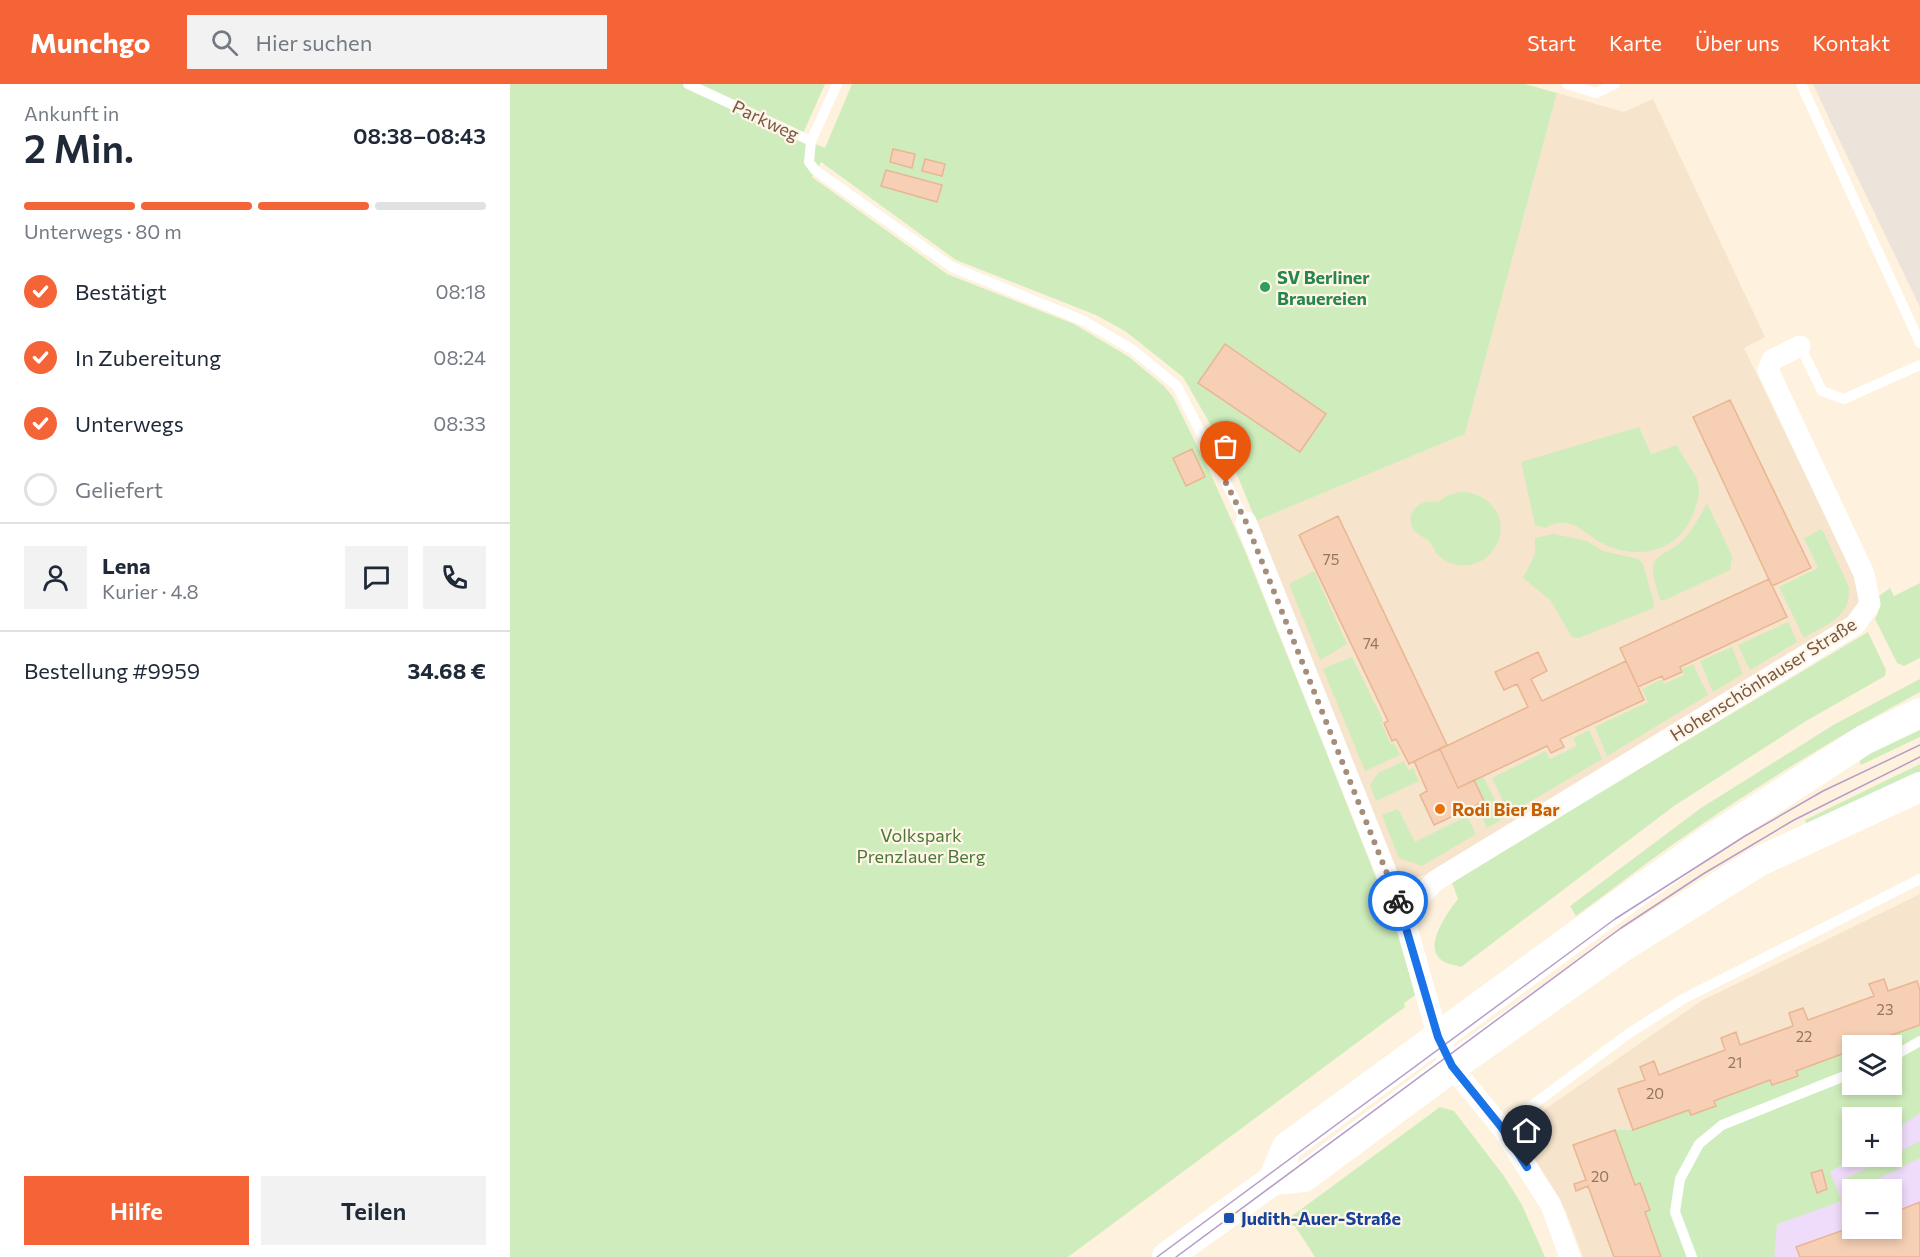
<!DOCTYPE html>
<html lang="de">
<meta charset="utf-8">
<style>
body{margin:0;font-family:Commissioner,sans-serif;background:#f2f2f3;color:#1f2937;height:100vh;display:flex;flex-direction:column;font-size:22px;white-space:nowrap}
*{box-sizing:border-box;margin:0}
p{font-size:20px;color:#747a83}
.icon{flex:none;width:33px;height:33px;fill:none;stroke:currentColor;stroke-width:2;stroke-linecap:round;stroke-linejoin:round}
.map{position:relative;flex:1;overflow:hidden}
.panel{display:flex;flex-direction:column;background:#fff;width:510px}
.panel>*{flex:none}
.fabs{position:absolute;left:1332px;top:951px;display:grid;gap:12px}
.fabs a{display:grid;place-items:center;width:60px;height:60px;border-radius:0px;background:#fff;box-shadow:0 3px 9px #0003;font-size:30px}
.pin{position:absolute;display:grid;place-items:center;width:51px;height:51px;color:#fff;margin:-62px -26px;border-radius:50% 50% 50% 0;rotate:-45deg;box-shadow:0 0 6px #0007}
.pin .icon{rotate:45deg}
.courier{position:absolute;display:grid;place-items:center;width:60px;height:60px;margin:-30px;border:4px solid #1a73e8;border-radius:50%;background:#fff;color:#222;box-shadow:0 2px 8px #0007}
.overview em{font-style:normal;font-weight:600}
.overview div{display:flex;flex-direction:column-reverse}
.overview{display:flex;align-items:center;justify-content:space-between;height:102px;padding:0 24px}
h1{font-size:39px;font-weight:600;line-height:45px}
.bar{display:grid;grid-template-columns:repeat(4,1fr);gap:9px 6px;align-content:center;height:72px;padding:0 24px}
.bar i{height:8px;border-radius:4px;background:#e0e1e3}
.bar .on{background:#f46437}
.bar p{grid-column:span 4}
.line{display:flex;align-items:center;gap:15px;padding:0 24px;border-top:2px solid #e0e1e3}
.line div{flex:1}
.round{display:grid;place-items:center;flex:none;width:63px;height:63px;border-radius:0px;background:#f2f2f3}
ol{padding:0 24px;list-style:none}
li{display:flex;align-items:center;gap:18px;height:66px}
li p{margin-inline-start:auto}
li .icon{padding:6px;border-radius:50%;background:#f46437;color:#fff;stroke-width:4}
li:last-child{color:#747a83}
li i{width:33px;height:33px;border:3px solid #e0e1e3;border-radius:50%}
.cta{display:flex;gap:12px;margin-top:auto;padding:12px 24px}
.cta a{flex:1;height:69px;border-radius:0px;background:#f46437;color:#fff;font-size:24px;font-weight:600;line-height:69px;text-align:center}
.cta a+a{background:#f2f2f3;color:#1f2937}
header{display:flex;align-items:center;gap:36px;box-sizing:border-box;height:84px;padding:0 30px;background:#f46437;color:#fff}
header strong{font-size:28px}
nav{display:flex;gap:33px;margin-inline-start:auto;font-size:21px}
.search{width:420px;height:54px;background:#f2f2f3;display:flex;align-items:center;gap:15px;box-sizing:border-box;padding:0 21px;border-radius:0px;color:#747a83;font-size:22px}
main{display:flex;flex:1;min-height:0}
.map>svg:first-child{display:block}
</style>
<header>
<strong>Munchgo</strong>
<div class="search"><svg class="icon" aria-label="search" viewBox="0 0 24 24"><circle cx="10" cy="10" r="6"/><path d="M15 15l6 6"/></svg>Hier suchen</div>
<nav><a>Start</a><a>Karte</a><a>Über uns</a><a>Kontakt</a></nav>
</header>
<main>
<section class="panel">
<div class="overview"><div><h1>2 Min.</h1><p>Ankunft in</p></div><em>08:38–08:43</em></div>
<div class="bar"><i class="on"></i><i class="on"></i><i class="on"></i><i></i><p>Unterwegs · 80 m</p></div>
<ol>
<li><svg class="icon" aria-label="check" viewBox="0 0 24 24"><path d="M5 12l5 5 9-10"/></svg>Bestätigt<p>08:18</p></li>
<li><svg class="icon" aria-label="check" viewBox="0 0 24 24"><path d="M5 12l5 5 9-10"/></svg>In Zubereitung<p>08:24</p></li>
<li><svg class="icon" aria-label="check" viewBox="0 0 24 24"><path d="M5 12l5 5 9-10"/></svg>Unterwegs<p>08:33</p></li>
<li><i></i>Geliefert</li>
</ol>
<div class="line" style="height:108px"><a class="round"><svg class="icon" aria-label="person" viewBox="0 0 24 24"><circle cx="12" cy="8" r="4"/><path d="M4 21q1-7 8-7t8 7"/></svg></a><div><b>Lena</b><p>Kurier · 4.8</p></div><a class="round"><svg class="icon" aria-label="chat" viewBox="0 0 24 24"><path d="M4 5h16v11H9l-5 4z"/></svg></a><a class="round"><svg class="icon" aria-label="phone" viewBox="0 0 24 24"><path d="M5 4h4l2 5-3 2q2 4 5 5l2-3 5 2v4C11 20 4 13 5 4z"/></svg></a></div>
<div class="line" style="height:78px"><div>Bestellung #9959</div><b>34.68 €</b></div>
<div class="cta"><a>Hilfe</a><a>Teilen</a></div>
</section>
<div class="map">
<svg width="1410" height="1173" viewBox="0 0 1410 1173">
<rect width="100%" height="100%" fill="#fef2de"/>
<path fill="#f6e4cc" fill-rule="evenodd" d="M1047 9 1114 28 1143 15 1255 253 1234 264 1350 504 1349 521 1341 535 915 791 903 794 889 792 746 437 955 350Z
M1410 810V1173H1073L1056 1128 1019 1065 1017 1051 1020 1040 1028 1030 1191 917ZM1342 962H1382V1000H1342ZM1342 1034H1382V1072H1342ZM1342 1106H1382V1144H1342Z"/>
<path fill="#ece3db" d="M1303 0H1410V223L1325 47Z"/>
<path fill="#efdbfa" fill-rule="evenodd" d="M1410 1029V1173H1264L1267 1140 1332 1117 1320 1088 1343 1073 1382 1072V1048ZM1342 1106H1382V1144H1342Z"/>
<path fill="#cfedbc" d="M0 0H315L291 54 315 64 342 0H1015L1047 9 955 350 746 437 721 376 712 372 708 366 706 350 673 293 615 247 586 231 446 176 311 78 302 93 437 190 564 240 619 273 654 302 663 313 700 388 735 467 811 655 886 844 898 876 907 910 894 919 895 923 558 1173H0Z
M1129 343 1141 370 1167 361C1172 372 1180 382 1186 393 1194 408 1184 431 1175 445 1156 471 1120 474 1092 459 1072 448 1060 429 1035 444L1025 441 1011 378Z
M949 408C977 406 1000 433 987 460 977 482 948 489 929 472 924 468 923 461 919 457 914 452 906 452 902 443 895 426 913 414 928 418L935 413Z
M1197 419 1222 472 1220 486 1155 516H1150C1148 506 1140 488 1144 479 1149 469 1162 466 1170 459 1181 448 1190 433 1197 419Z
M1312 445 1339 503C1341 534 1316 540 1294 554L1269 503 1308 484 1294 454Z
M1044 450 1077 457 1093 467 1128 475 1133 480 1144 519 1143 524 1069 554 1062 553 1040 516 1013 494 1025 470V454Z
M804 487 837 560 810 576 779 500Z
M1410 499V574L1394 582 1387 579 1365 535 1368 529 1369 512 1380 504 1384 512Z
M1278 538 1287 558 1240 586 1228 561Z
M1358 548 1376 586 1375 592 1296 637 1164 722 951 883C944 881 935 880 929 874 915 860 938 827 948 815L942 799 951 792Z
M1222 563 1233 590 1203 608 1190 577Z
M842 573 873 636 871 638 881 660 884 659 890 671 855 687 813 585Z
M1183 580 1198 611 1097 672 1085 643 1138 618 1132 605 1152 595 1154 600 1174 591 1172 585Z
M1410 595V608C1334 649 1259 694 1188 743 1146 771 1107 802 1066 832L1060 822 1191 724 1325 640Z
M1410 641V653L1351 681 1349 675Z
M1079 646 1092 675 999 730 982 694 1036 667 1040 675 1067 662 1063 654Z
M894 677 898 686 903 684 909 697 866 717 860 701 868 689Z
M1410 680V691L1297 742 1295 736Z
M973 692 994 734 977 744 966 721 964 696Z
M888 725 905 758 957 732 966 750 912 782 889 774 872 731Z
M1410 941V1029L1382 1048V1034H1342L1343 1073 1320 1088 1332 1117 1267 1140 1264 1173H1151L1135 1128 1140 1126 1130 1099 1125 1101 1105 1046H1123L1179 1026 1181 1031 1206 1021 1204 1017 1260 996 1263 1001 1287 992 1286 987 1340 967 1342 972V1000H1382V962L1370 961 1368 956Z
M930 1023 944 1027 994 1092 1012 1121 1035 1173H805L785 1142 771 1140Z
M1410 1057V1074L1348 1105 1342 1106V1109L1335 1095Z"/>
<path fill="#f6cfb4" stroke="#eab592" stroke-width="1.5" d="M383 65 405 70 402 84 380 78Z
M415 75 435 80 432 92 412 87Z
M376 86 432 101 427 118 371 102Z
M715 260 816 330 790 368 688 299Z
M1220 316 1301 484 1262 502 1183 333Z
M682 365 695 393 676 402 663 374Z
M828 432 937 661 899 680 886 655 882 657 874 639 878 637 789 451Z
M1259 495 1277 533 1170 583 1172 588 1154 596 1152 592 1128 603 1110 564Z
M1028 568 1037 587 1021 595 1032 617 1116 577 1134 616 1050 655 1054 663 1041 669 1037 662 948 704 930 665 1018 623 1007 600 994 606 985 588Z
M930 665 948 704 964 696 974 717 966 721 969 727 959 731 956 726 924 741 910 711 917 707 904 677Z
M1374 895 1378 907 1407 897 1410 906V941L1368 956 1370 962H1342V972L1340 967 1286 987 1288 992 1262 1001 1260 996 1204 1017 1206 1022 1181 1031 1179 1026 1123 1046 1108 1005 1135 996 1130 983 1144 977 1149 991 1215 966 1211 954 1226 948 1230 961 1283 942 1279 929 1293 924 1298 936 1364 912 1359 900Z
M1105 1046 1125 1101 1130 1099 1140 1126 1135 1128 1151 1173H1104L1078 1102 1066 1107 1064 1100 1076 1096 1063 1061Z
M1312 1086 1317 1105 1307 1109 1301 1089Z
M1410 1118V1173H1290L1286 1163 1342 1143V1144H1382V1129Z"/>
<g fill="none" stroke-linecap="round" stroke-linejoin="round">
<path stroke="#fff" stroke-width="10" d="M178 0 301 57
M327 0 301 57 299 78 305 86 442 183 574 237 623 266 667 302 736 438
M1057 0 1086 9 1105 0
M1291 0 1410 259
M1290 262 1312 307 1334 315 1410 281
M1382 973 1410 957
M992 1044 1118 950 1173 915 1410 795
M1182 1173 1165 1128 1170 1095 1189 1060 1212 1041 1342 989"/>
<path stroke="#fff" stroke-width="21" d="M736 438 893 830 928 953 942 983 992 1044 1041 1121 1060 1173
M893 830 925 797 1345 541 1360 520 1354 490 1258 286 1262 276 1290 262"/>
<path stroke="#fff" stroke-width="30" d="M763 1096 794 1093 942 983 1112 863 1248 778 1410 703
M657 1173 763 1096 777 1063 1103 825 1200 756 1354 656 1410 629"/>
<path stroke="#b59dc8" stroke-width="1.5" d="M647 1173 1105 835 1235 752 1313 707 1410 661
M666 1173 1111 844 1193 790 1284 736 1410 673"/>
</g>
<g fill="none" stroke-linecap="round" stroke-linejoin="round">
<path stroke="#a68d7a" stroke-width="6" stroke-dasharray="0 10.8" d="M716 399 736 438 888 817"/>
<path stroke="#1a73e8" stroke-width="8" d="M888 817 928 953 942 982 992 1044 1017 1083"/>
</g>
<circle fill="#2e9e5b" stroke="#fff6e7" stroke-width="2" cx="755" cy="203" r="6"/>
<circle fill="#e8710a" stroke="#fff6e7" stroke-width="2" cx="930" cy="725" r="6"/>
<rect fill="#1a4fb4" stroke="#fff6e7" stroke-width="2" x="713" y="1128" width="12" height="12" rx="3"/>
<g text-anchor="middle" dominant-baseline="central" stroke-width="4.5" stroke-linejoin="round" paint-order="stroke">
<g font-size="15" fill="#967560">
<text x="821" y="475">75</text>
<text x="861" y="559">74</text>
<text x="1375" y="925">23</text>
<text x="1294" y="952">22</text>
<text x="1225" y="978">21</text>
<text x="1145" y="1009">20</text>
<text x="1090" y="1092">20</text>
</g>
<g font-size="18" fill="#765744" stroke="#fff6e7">
<text transform="translate(256 36) rotate(25)">Parkweg</text>
<text transform="translate(1253 595) rotate(-32)">Hohenschönhauser Straße</text>
</g>
<g font-size="18" font-weight="bold" fill="#27864d" stroke="#fff6e7" text-anchor="start">
<text x="767" y="193">SV Berliner<tspan x="767" dy="21">Brauereien</tspan></text>
</g>
<g font-size="18" font-weight="bold" fill="#c56008" stroke="#fff6e7" text-anchor="start">
<text x="942" y="725">Rodi Bier Bar</text>
</g>
<g font-size="18" fill="#4b7839" stroke="#fff6e7">
<text x="411" y="751">Volkspark<tspan x="411" dy="21">Prenzlauer Berg</tspan></text>
</g>
<g font-size="18" font-weight="bold" fill="#164399" stroke="#fff6e7" text-anchor="start">
<text x="731" y="1134">Judith-Auer-Straße</text>
</g>
</g>
</svg>
<div class="fabs">
<a><svg class="icon" aria-label="layers" viewBox="0 0 24 24"><path d="M12 4l9 5-9 5-9-5zM3 14l9 5 9-5"/></svg></a>
<a>+</a>
<a>−</a>
</div>
<div class="pin" style="left:716px;top:399px;background:#ea580c"><svg class="icon" aria-label="bag" viewBox="0 0 24 24"><path d="M5 8h14l-1 12H6zM9 8a3 3 0 0 1 6 0"/></svg></div>
<div class="pin" style="left:1017px;top:1083px;background:#1f2937"><svg class="icon" aria-label="home" viewBox="0 0 24 24"><path d="M3 11l9-7 9 7M6 9v11h12V9"/></svg></div>
<div class="courier" style="left:888px;top:817px"><svg class="icon" aria-label="bike" viewBox="0 0 24 24"><circle cx="6" cy="16" r="4"/><circle cx="18" cy="16" r="4"/><path d="M6 16l4-8h5l3 8M10 8l3 8H6M13 5h3"/></svg></div>
</div>
</main>
